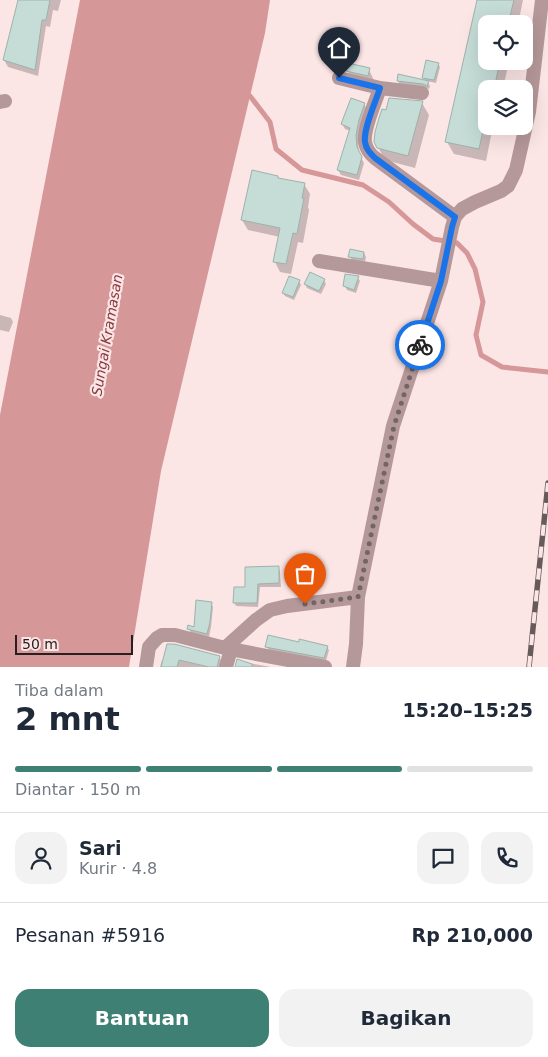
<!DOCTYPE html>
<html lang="id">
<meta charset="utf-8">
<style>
body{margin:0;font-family:"DejaVu Sans",sans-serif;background:#f2f2f3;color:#1f2937;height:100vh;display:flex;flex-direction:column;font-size:19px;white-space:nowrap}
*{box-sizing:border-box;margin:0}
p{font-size:16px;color:#747a83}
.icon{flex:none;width:28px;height:28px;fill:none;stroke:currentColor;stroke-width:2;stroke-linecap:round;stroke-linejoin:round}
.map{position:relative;height:667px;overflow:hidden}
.details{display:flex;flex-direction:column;background:#fff;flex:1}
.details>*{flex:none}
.tools{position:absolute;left:478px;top:15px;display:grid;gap:10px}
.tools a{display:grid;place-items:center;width:55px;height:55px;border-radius:10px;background:#fff;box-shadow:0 5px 20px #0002;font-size:25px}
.scale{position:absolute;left:15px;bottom:12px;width:118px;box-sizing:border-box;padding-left:5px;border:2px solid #282020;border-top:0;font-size:14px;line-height:18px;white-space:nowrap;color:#282020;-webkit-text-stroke:4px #fce5e5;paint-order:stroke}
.pin{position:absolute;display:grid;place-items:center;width:42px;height:42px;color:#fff;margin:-51px -21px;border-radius:50% 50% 50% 0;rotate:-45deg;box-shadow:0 0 5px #0007}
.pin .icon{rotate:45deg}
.courier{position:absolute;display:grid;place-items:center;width:50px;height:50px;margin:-25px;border:4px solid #1a73e8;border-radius:50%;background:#fff;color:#222;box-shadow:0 1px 6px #0007}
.overview em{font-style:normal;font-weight:700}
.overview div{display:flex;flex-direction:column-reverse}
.overview{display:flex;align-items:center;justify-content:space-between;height:85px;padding:0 15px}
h1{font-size:32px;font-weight:700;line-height:38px}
.bar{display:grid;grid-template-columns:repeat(4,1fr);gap:8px 5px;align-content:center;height:60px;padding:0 15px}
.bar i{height:6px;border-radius:4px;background:#e0e1e3}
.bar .on{background:#3e8073}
.bar p{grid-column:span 4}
.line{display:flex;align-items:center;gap:12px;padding:0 15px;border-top:1px solid #e0e1e3}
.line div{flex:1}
.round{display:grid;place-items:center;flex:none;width:52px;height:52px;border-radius:15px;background:#f2f2f3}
.button{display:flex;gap:10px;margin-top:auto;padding:10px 15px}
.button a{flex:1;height:58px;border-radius:15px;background:#3e8073;color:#fff;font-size:20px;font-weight:700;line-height:58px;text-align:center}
.button a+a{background:#f2f2f3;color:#1f2937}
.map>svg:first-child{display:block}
</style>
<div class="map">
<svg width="548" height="667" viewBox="0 0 548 667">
<rect width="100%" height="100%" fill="#fce5e5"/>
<path fill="#d69799" d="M80 0H270L265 33 161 471 129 667H0V415Z"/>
<path fill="#0003" d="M29 0H61L58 11 53 10 50 27 46 26 38 76 8 67 4 60Z
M478 0H523L518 24H486V61H509L503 89H486V126H493L486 161 454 154 447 142Z
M438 64 440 67 436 83 427 81 430 86 429 89 426 88 400 85 398 81 426 82 423 77Z
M347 70H369L373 78 372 83 352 78Z
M422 103 429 115 415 168 385 160 378 147 387 112Z
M364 104 367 109 358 141 359 154 364 163 359 180 341 175 338 170 350 131 345 129 342 124Z
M278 177 279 179 304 184 310 194 308 207 309 210 303 243 298 242 291 274 280 272 275 262 280 237 248 230 242 220Z
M364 253 366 257 365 262 352 260 350 257Z
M358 278 360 281 356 293 347 290 345 286Z
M324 280 326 284 321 294 307 288 305 284Z
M299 281 301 285 294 300 285 296 283 293Z
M0 315 11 318 13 322 9 332 0 330Z
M278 567 280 571 281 587H260L258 607 236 606 234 602 246 588Z
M211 603 213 607 211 627 209 637 191 633 189 629 195 628Z
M300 644 327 647 329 650 326 661 269 650 267 647Z
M219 657 223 663 222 667H160L162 660Z
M238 661 271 667H236Z"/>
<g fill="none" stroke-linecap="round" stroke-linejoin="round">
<path stroke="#d69799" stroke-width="5" d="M245 93 250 96 270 122 276 149 302 170 363 185 389 202 413 224 433 239 457 243 467 253 475 269 483 302 476 335 481 355 502 367 548 372"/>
</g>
<path fill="#c6ddd7" stroke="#9cb2ac" d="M18 0H50L46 20H42L35 70 3 60Z
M477 0H514L508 24H486V61H500L494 89H486V117L479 149 445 142Z
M426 60 439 63 434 80 422 78Z
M348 63 370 68 368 76 346 71Z
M398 74 429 81 427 86 423 84 397 81Z
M351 98 365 103 359 120 356 135 357 147 362 157 357 175 337 170 350 128 341 124Z
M389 98 423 101 408 156 377 148 374 142 375 132 379 118 382 109 386 110Z
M252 170 278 176V178L305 183 302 198H304L297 234 293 233 286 264 273 262 280 228 241 220Z
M350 249 364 252 363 259 348 257Z
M310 272 325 279 319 291 304 284Z
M345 274 359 276 354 290 343 286Z
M289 276 300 280 293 297 282 293Z
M279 566V583L258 584 257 603H233L234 587H245V567Z
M196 600 212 602 210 622 207 634 187 629 188 625 194 627Z
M268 635 299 642V639L328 646 324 658 265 647Z
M167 644H174L220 656 217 667H209L179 660 177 667H161Z
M237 659 252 664V667H235Z"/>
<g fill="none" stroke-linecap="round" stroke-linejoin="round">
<path stroke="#b59899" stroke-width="14" d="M339 78 380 88
M422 93 380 88C376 101 363 129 365 142 366 149 370 154 375 158L455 217
M0 102 5 101
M319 261 441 281
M225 648 256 620 270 610 287 606 358 597 393 426 441 281 452 227 455 217 462 209 475 202 501 191 508 186 516 170 529 112 542 0
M146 667 149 647 157 638 162 635H175L225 648 325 667
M226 667 231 649
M353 667 356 644 358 597"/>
<defs>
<path id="rail" d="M529 667 548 483"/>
</defs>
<use href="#rail" stroke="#675a5a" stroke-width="5.5"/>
<use href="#rail" stroke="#fce5e5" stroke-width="4" stroke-dasharray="11" stroke-linecap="butt"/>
</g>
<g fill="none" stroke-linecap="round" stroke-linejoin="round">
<path stroke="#726565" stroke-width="5" stroke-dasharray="0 9" d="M305 604 358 597 394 426 420 345"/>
<path stroke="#1a73e8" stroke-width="6" d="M339 78 380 88C376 101 363 129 365 142 366 149 370 153 375 158L455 217 452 227 441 281 420 345"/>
</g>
<g text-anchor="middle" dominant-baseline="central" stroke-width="4.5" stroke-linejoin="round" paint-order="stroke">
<g font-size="14" font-style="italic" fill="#873a41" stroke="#fce5e5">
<text transform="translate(107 335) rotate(-80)">Sungai Kramasan</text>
</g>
</g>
</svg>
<div class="tools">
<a><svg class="icon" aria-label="locate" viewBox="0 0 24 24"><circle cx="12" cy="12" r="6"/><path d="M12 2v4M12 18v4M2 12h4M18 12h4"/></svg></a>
<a><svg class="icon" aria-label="layers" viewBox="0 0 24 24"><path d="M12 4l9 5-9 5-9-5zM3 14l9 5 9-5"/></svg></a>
</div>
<div class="scale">50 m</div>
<div class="pin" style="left:305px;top:604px;background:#ea580c"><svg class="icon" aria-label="bag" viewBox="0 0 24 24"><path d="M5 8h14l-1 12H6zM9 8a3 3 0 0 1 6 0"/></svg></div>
<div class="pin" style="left:339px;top:78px;background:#1f2937"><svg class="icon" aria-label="home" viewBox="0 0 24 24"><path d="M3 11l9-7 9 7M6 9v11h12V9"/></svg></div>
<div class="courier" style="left:420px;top:345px"><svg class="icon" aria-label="bike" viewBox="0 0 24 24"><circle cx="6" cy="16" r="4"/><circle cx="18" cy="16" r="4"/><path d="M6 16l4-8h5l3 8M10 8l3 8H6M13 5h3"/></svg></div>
</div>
<section class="details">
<div class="overview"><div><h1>2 mnt</h1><p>Tiba dalam</p></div><em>15:20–15:25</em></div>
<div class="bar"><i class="on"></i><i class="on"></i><i class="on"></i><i></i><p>Diantar · 150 m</p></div>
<div class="line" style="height:90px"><a class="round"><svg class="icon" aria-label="person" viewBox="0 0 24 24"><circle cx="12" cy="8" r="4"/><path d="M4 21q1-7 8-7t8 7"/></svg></a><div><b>Sari</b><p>Kurir · 4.8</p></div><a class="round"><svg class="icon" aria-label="chat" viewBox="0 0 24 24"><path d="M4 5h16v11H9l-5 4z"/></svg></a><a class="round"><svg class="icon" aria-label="phone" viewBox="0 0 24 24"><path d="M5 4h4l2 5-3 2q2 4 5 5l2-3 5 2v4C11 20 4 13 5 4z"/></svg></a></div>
<div class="line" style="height:65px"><div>Pesanan #5916</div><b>Rp 210,000</b></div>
<div class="button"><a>Bantuan</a><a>Bagikan</a></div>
</section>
